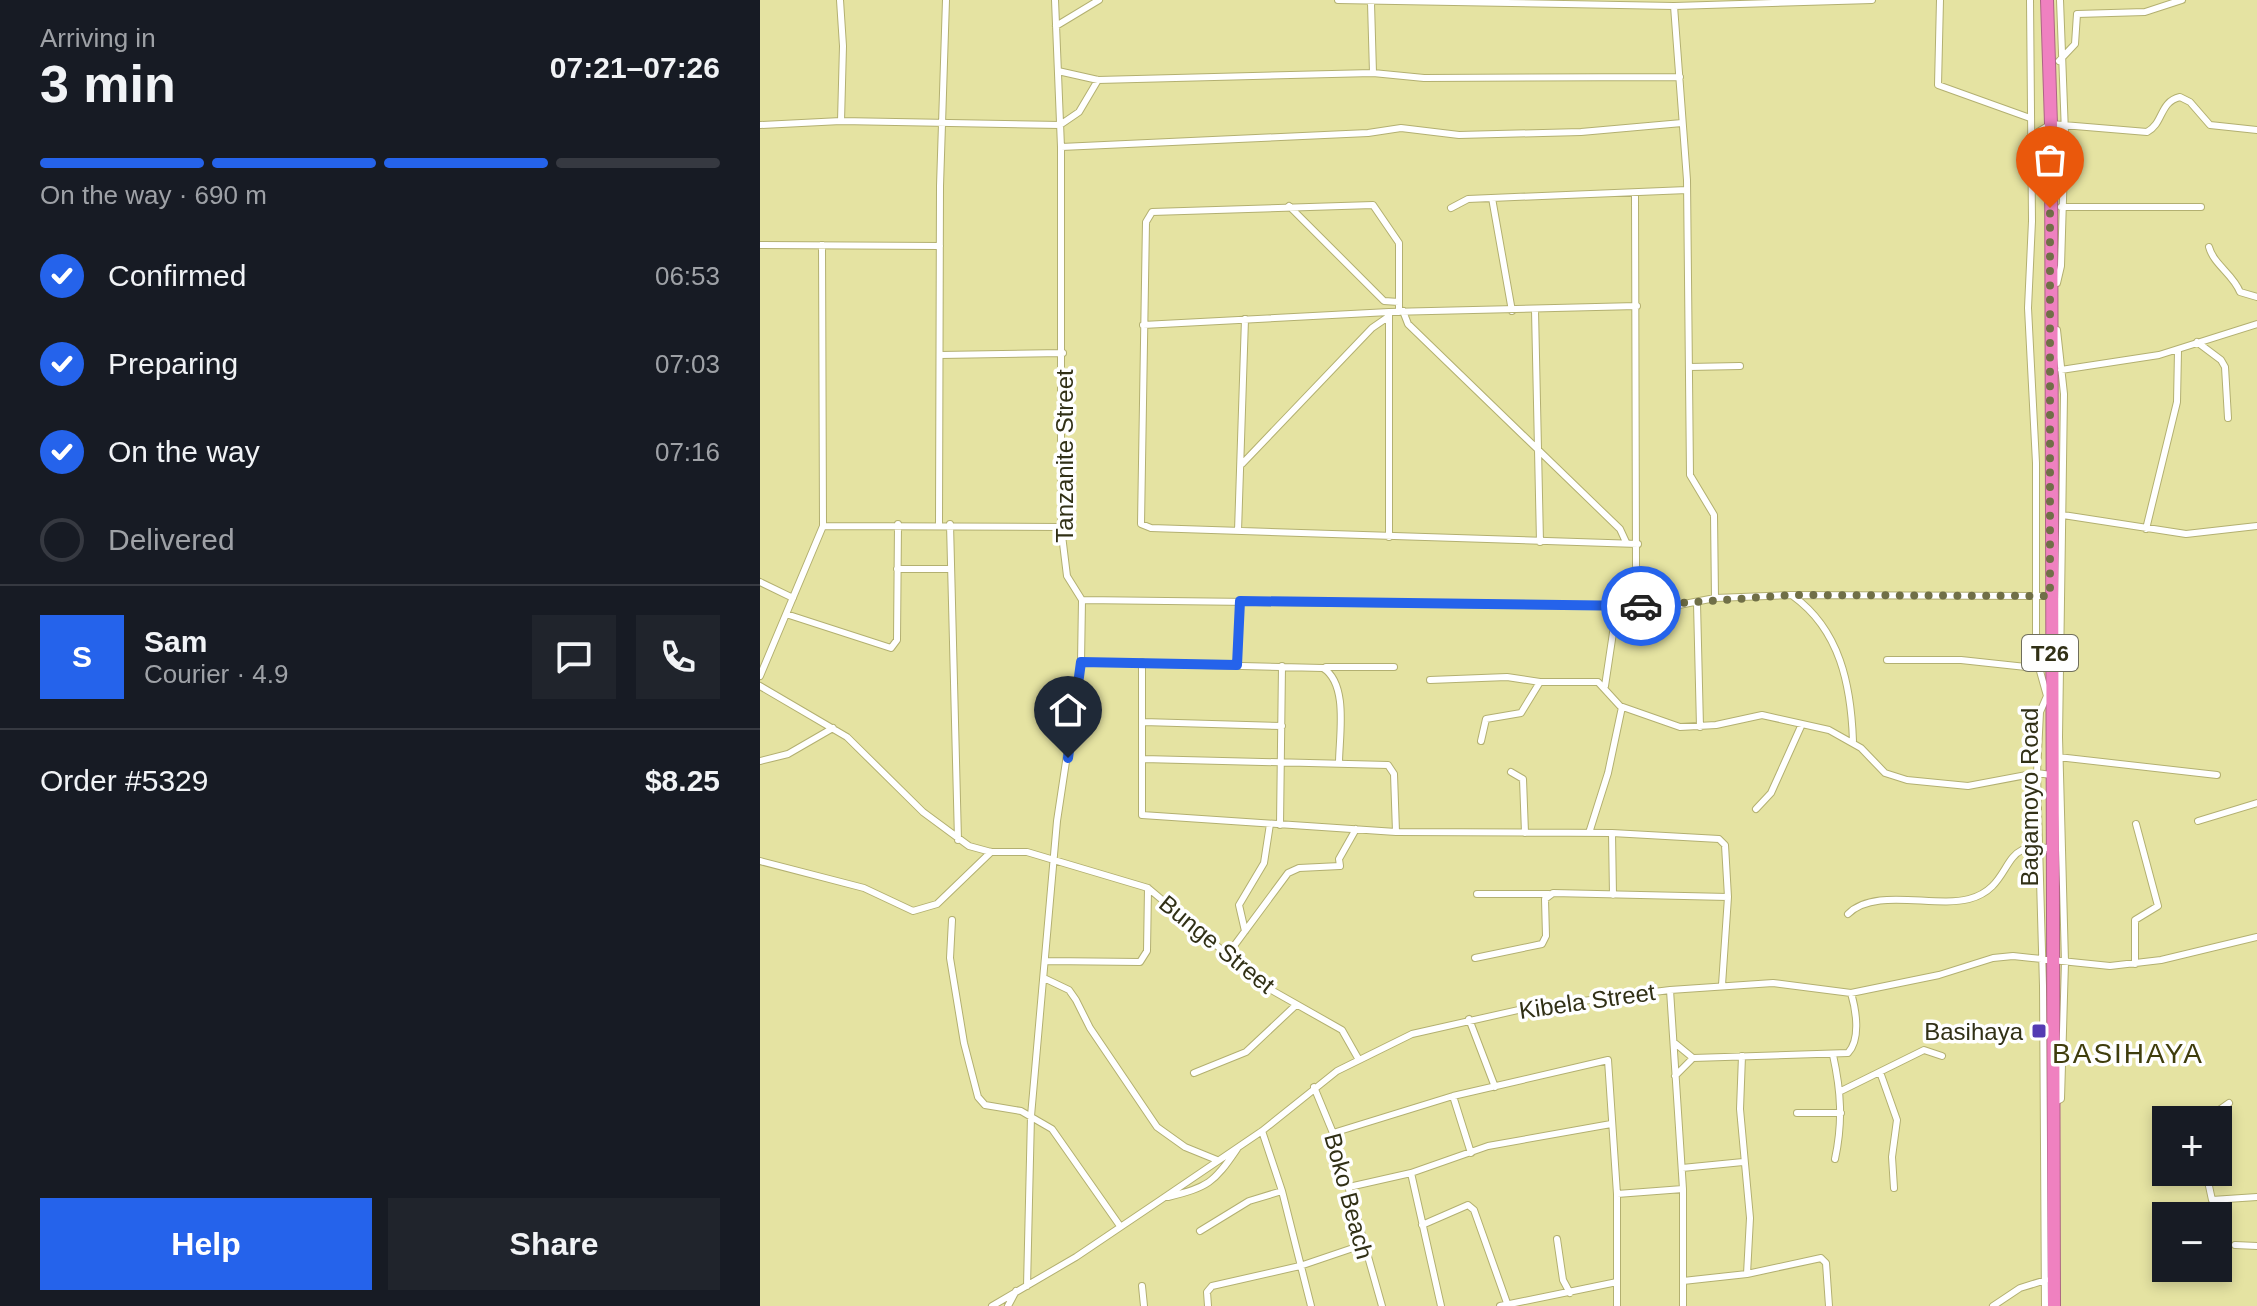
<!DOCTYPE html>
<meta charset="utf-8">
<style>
body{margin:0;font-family:Arial,sans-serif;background:#20242c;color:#f1f3f6;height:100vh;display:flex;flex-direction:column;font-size:30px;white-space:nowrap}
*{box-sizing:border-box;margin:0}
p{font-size:26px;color:#9ea1a6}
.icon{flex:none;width:44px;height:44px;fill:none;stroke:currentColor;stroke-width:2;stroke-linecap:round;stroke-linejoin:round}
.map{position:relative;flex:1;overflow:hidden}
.drawer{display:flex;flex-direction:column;background:#171b24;width:760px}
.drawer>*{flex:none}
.fabs{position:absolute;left:1392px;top:1106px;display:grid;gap:16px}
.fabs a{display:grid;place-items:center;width:80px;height:80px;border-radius:0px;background:#171b24;box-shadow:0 4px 12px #0003;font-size:40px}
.pin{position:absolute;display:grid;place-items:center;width:68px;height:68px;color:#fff;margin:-82px -34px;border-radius:50% 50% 50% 0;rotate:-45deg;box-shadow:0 0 8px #0007}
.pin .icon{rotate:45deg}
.courier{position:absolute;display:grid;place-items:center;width:80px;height:80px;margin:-40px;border:6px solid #2563eb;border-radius:50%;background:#fff;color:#222;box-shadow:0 2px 10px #0007}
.head em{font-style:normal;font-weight:700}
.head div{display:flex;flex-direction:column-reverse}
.head{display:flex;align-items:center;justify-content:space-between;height:136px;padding:0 40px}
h1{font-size:52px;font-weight:700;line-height:60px}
.bar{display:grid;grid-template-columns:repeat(4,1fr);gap:12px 8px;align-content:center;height:96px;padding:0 40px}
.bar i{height:10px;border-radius:6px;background:#363941}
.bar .selected{background:#2563eb}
.bar p{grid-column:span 4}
.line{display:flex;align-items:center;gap:20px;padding:0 40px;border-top:2px solid #363941}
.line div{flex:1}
.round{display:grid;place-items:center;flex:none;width:84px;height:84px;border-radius:0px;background:#20242c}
ol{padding:0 40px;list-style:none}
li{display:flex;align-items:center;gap:24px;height:88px}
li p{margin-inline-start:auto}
li .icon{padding:8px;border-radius:50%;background:#2563eb;color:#fff;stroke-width:4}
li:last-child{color:#9ea1a6}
li i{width:44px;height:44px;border:4px solid #363941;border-radius:50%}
.primary-button{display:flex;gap:16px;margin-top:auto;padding:16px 40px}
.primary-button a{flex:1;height:92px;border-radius:0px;background:#2563eb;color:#fff;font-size:32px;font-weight:700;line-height:92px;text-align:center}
.primary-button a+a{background:#20242c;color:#f1f3f6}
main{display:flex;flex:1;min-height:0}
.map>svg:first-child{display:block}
</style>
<main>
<section class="drawer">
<div class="head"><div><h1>3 min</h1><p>Arriving in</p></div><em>07:21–07:26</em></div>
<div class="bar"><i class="selected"></i><i class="selected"></i><i class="selected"></i><i></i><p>On the way · 690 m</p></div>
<ol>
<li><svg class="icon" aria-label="check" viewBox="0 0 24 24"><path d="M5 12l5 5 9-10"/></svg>Confirmed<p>06:53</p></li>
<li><svg class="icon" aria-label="check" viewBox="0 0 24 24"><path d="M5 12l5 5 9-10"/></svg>Preparing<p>07:03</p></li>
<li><svg class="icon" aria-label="check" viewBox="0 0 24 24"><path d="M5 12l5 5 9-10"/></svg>On the way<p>07:16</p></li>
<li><i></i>Delivered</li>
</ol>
<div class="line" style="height:144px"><b class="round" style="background:#2563eb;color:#fff">S</b><div><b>Sam</b><p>Courier · 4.9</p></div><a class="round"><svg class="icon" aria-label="chat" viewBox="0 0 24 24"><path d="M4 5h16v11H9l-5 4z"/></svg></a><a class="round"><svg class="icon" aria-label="phone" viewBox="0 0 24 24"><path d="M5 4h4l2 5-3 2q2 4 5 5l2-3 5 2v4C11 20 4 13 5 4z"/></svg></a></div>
<div class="line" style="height:104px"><div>Order #5329</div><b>$8.25</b></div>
<div class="primary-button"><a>Help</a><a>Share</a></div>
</section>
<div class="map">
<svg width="1497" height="1306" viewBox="0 0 1497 1306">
<rect width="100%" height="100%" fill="#e5e3a2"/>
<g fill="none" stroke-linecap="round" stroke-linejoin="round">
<defs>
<path id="street" d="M80 0 83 46 81 121
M578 0 914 6 1112 0
M1180 0 1178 85 1270 118
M1270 0 1272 221 1268 308 1276 463V657L1287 696 1280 712 1277 773 1283 986 1285 1306
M611 3 613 73
M914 6 927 180 930 475 954 515 955 598
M296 26 339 0
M1299 61 1315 44 1317 14 1385 12 1422 0
M298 71 338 80 613 73 664 78 920 77
M0 125 81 121 300 125 319 112 338 80
M1270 137 1291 124 1387 132C1404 123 1399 102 1420 97L1430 102 1450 125 1497 130
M1271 145 1288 173
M301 147 608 133 641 128 699 135 821 132 922 123
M875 194 876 566
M732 198 752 311
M529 206 624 301 639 302
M1301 207H1441
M691 208 708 199 927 190
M0 245 180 246
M1449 247C1454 265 1473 274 1480 292L1497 297
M1297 283 1301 266 1305 133 1300 0
M775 310 780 542
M643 311 648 324 860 529 866 542
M629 312V537
M639 312V243L613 205 392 212 386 222 381 524 391 528 878 544
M383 325 629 312 877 306
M1437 342 1461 360 1465 367 1468 418
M180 355 303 353
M929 367 980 366
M1301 370 1399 355 1497 324
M482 464 612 328 628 317
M1303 515 1426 534 1497 526
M179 524 180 186 186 0
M190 524 198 840
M63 526 301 527
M1386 529 1417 402 1418 351
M478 531 485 319
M137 569H191
M0 582 33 598
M1033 596C1080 630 1091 685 1093 741
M322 600 857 606 919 605 955 598 1031 595 1290 596
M937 603 940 727
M26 614 131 648 137 640 138 524
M1127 660H1201L1266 667 1270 658 1276 657
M321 662 563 668C589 684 579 737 579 763
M382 662V815L636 832 852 833 959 839 965 845 968 897 962 985
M477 665 480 601
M566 667H634
M0 676 63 526 62 245
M670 680 747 677 780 682
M0 686 87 737 163 812 209 846 231 852H267L388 888 506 987 582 1030 599 1060
M845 686 857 606
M383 722 522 726
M721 741 726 719 761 713 780 682H838L860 706 920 727 956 725 1002 715 1069 730 1101 748 1125 773 1147 780 1208 786 1277 773 1291 775
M1298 757 1457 775
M383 759 628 765 634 774 636 832
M0 761 28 754 73 728
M751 772 763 779 765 833
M996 809 1011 793 1042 724
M1438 821 1497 803
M520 825 522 666
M829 833 848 773 862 707
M852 833 853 895
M0 861 104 888 153 911 177 904 231 852
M717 894H789
M1088 914C1114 887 1174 908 1209 899 1244 890 1243 859 1262 850 1271 846 1283 848 1293 848
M192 920 190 958 204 1043 218 1097 225 1105 261 1111 292 1129 360 1226
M485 931 479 905 504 863 510 824
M468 954 528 873 539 868 580 866 579 859 596 829
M715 958 782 944 786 936 785 899 793 893 968 897
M287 961 380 962 387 951 388 888
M1375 964V920L1398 906 1376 824
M286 979 309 990 316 1000 330 1028 397 1127 425 1147 457 1160
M910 990 923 1189V1306
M709 1019 735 1087
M916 1044 933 1058
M1073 1055C1081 1091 1083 1122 1075 1159
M982 1056 980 1109 990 1218 987 1274
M1120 1072 1137 1120 1132 1157 1134 1188
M434 1073 486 1052 536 1005
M915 1076 933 1058 1088 1053C1101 1039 1096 1010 1091 993
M554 1087 573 1133 622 1306
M1081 1091 1164 1050 1182 1056
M693 1096 711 1153
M1295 1102 1301 1099 1305 962 1299 737 1304 394 1297 330
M1037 1113H1081
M1445 1120 1469 1103
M502 1131 522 1191 551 1306
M573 1133 693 1096 848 1060 857 1194V1306
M922 1168 983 1162
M1446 1172 1452 1200 1497 1197
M651 1173 681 1306
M589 1187 651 1173 728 1146 851 1124
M857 1194 923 1189
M408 1197C448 1187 454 1183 477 1149
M662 1225 708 1205 714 1210 747 1303
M440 1231 489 1201 522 1191
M797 1239 803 1280 810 1293
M1475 1245 1497 1246
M923 1281 987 1274 1061 1258 1066 1263 1069 1306
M267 1286 271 1116 297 821 321 662 322 600 307 576 301 527V147L295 0
M382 1286 384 1306
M232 1306 316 1257 399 1201 502 1131 577 1071 652 1034 767 1008 910 990 1013 983 1091 993 1179 975 1233 958 1253 956 1350 966 1401 960 1497 937
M248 1306 256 1291
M448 1306 447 1292 452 1286 540 1266 602 1245
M740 1306 857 1282
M1233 1306 1260 1288 1286 1280"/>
<path id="highway" d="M1287 0 1291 124 1294 1306"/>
</defs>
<use href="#street" stroke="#b3b071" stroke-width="8"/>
<use href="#highway" stroke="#ac6584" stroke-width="14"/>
<use href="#street" stroke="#fff" stroke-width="6"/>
<use href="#highway" stroke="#ef81c0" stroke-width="12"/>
</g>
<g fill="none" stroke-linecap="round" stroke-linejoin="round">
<path stroke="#706f47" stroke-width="8" stroke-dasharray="0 14.4" d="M881 606 1031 595 1290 596V208"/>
<path stroke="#2563eb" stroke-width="10" d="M308 758 321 662 477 665 480 601 881 606"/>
</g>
<rect fill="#543bb3" stroke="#fff" stroke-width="3" x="1271" y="1023" width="16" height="16" rx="4"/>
<g text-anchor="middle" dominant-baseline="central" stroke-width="7" stroke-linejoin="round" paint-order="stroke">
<rect fill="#fff" stroke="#6f6e5c" stroke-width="2" x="1262" y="635" width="56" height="36" rx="6"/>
<g font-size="22" font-weight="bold" fill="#313016">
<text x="1290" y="653">T26</text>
</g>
<g font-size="24" fill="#313016" stroke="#fff">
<text transform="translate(304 456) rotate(-90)">Tanzanite Street</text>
<text transform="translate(1269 797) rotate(-90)">Bagamoyo Road</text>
<text transform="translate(457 944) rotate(39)">Bunge Street</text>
<text transform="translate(827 1001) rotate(-8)">Kibela Street</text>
<text transform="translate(589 1196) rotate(75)">Boko Beach</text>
</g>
<g font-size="24" fill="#313016" stroke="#fff" text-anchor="end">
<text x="1263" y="1031">Basihaya</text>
</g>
<g font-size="28" letter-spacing="2" fill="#3f3d0c" stroke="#fff">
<text x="1368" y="1053">BASIHAYA</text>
</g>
</g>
</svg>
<div class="fabs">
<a>+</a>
<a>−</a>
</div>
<div class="pin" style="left:1290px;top:208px;background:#ea580c"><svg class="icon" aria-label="bag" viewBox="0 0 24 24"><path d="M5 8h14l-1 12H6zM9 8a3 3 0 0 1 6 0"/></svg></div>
<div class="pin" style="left:308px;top:758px;background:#1f2937"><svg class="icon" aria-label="home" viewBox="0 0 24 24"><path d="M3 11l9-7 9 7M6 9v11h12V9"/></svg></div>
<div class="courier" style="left:881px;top:606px"><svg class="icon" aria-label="car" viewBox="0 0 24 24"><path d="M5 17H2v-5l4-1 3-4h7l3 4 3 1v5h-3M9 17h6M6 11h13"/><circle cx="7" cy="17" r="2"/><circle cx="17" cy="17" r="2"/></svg></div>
</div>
</main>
